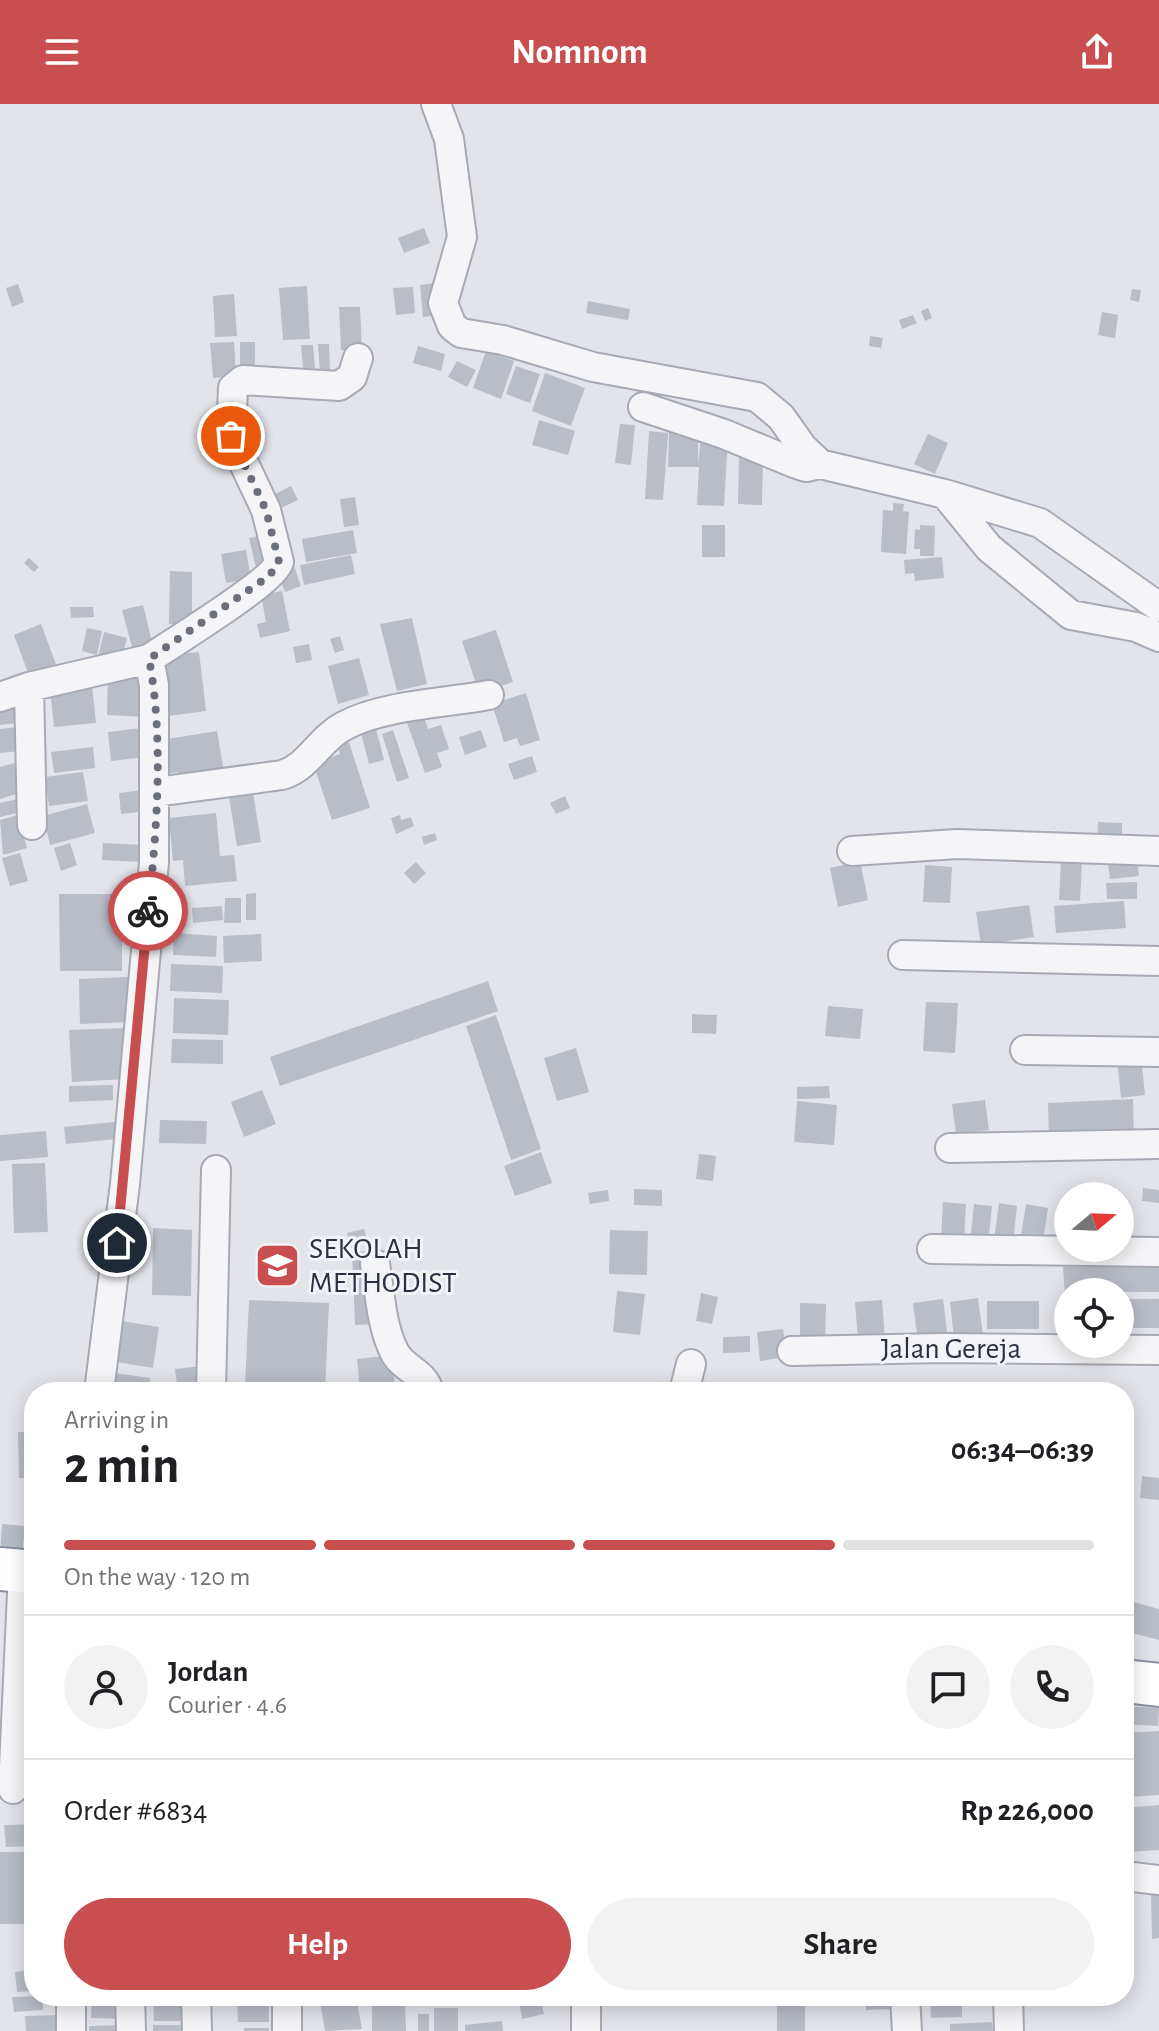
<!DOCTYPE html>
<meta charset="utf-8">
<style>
body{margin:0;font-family:"Alegreya Sans",sans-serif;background:#f2f2f2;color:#202124;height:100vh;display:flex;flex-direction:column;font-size:30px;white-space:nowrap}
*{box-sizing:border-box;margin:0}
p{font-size:26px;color:#757577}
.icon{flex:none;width:44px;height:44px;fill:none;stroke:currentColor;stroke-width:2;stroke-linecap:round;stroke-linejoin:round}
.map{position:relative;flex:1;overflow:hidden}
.sheet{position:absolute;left:24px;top:1278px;width:1110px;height:624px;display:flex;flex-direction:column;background:#fff;border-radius:32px;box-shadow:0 4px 20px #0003}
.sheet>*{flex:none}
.needle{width:52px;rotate:71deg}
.buttons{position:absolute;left:1054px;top:1078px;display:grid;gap:16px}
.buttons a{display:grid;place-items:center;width:80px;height:80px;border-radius:50%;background:#fff;box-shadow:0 4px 20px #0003;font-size:40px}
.pin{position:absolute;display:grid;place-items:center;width:68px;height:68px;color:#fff;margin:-34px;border:4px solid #fff;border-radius:50%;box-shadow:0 2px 8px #0007}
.courier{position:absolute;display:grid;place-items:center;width:80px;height:80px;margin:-40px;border:6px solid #c84e4f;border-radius:50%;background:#fff;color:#222;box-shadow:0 2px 10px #0007}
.headline em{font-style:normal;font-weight:700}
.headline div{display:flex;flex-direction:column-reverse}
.headline{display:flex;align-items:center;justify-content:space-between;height:136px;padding:0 40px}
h1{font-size:52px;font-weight:700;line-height:60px}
.bar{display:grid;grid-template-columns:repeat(4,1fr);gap:12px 8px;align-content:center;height:96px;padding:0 40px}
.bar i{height:10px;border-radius:6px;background:#e0e0e0}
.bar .current{background:#c84e4f}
.bar p{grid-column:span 4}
.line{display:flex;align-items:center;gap:20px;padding:0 40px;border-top:2px solid #e0e0e0}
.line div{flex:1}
.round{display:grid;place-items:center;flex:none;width:84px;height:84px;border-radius:42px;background:#f2f2f2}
.button{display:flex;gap:16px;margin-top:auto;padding:16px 40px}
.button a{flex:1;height:92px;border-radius:48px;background:#c84e4f;color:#fff;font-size:32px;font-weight:700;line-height:92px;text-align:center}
.button a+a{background:#f2f2f2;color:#202124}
header{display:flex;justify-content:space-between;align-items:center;height:104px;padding:0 40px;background:#c84e4f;color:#fff;font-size:36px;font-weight:700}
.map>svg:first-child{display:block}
</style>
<header><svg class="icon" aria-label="menu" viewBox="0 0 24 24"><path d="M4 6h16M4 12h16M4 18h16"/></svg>Nomnom<svg class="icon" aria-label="share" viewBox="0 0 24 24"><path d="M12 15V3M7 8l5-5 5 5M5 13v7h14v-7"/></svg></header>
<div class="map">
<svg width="1159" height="1927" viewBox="0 0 1159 1927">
<rect width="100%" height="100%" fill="#e2e4ea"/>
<path fill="#b9bdc6" d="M424 124 430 139 404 149 398 134Z
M434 179 437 211 423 213 420 181Z
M18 180 24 198 12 203 6 184Z
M307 182 310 235 283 236 279 184Z
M413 183 415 209 396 211 393 184Z
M1132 185 1141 186 1139 198 1130 196Z
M234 190 237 232 215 233 213 192Z
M588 197 630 205 628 216 586 209Z
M339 203H360L362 246H341Z
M928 204 932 214 925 217 921 207Z
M1102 208 1118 211 1115 234 1098 231Z
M913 211 917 219 902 225 899 216Z
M870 232 883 234 881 244 869 242Z
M234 238 236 272 213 274 210 239Z
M240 238H255V268H240Z
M318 240H329L330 267 320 268Z
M301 241H313L315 264 303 265Z
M418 242 445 250 441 267 413 259Z
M486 247 514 257 501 295 473 284Z
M457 257 476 266 467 283 448 273Z
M516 262 540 270 530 299 506 290Z
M545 269 585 284 571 322 532 307Z
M539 316 575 327 568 351 532 341Z
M620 320 635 321 631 361 615 359Z
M649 327 668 329 663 396 645 395Z
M669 327H698V360L701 333 728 334 724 402 697 401 699 363H668Z
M928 330 948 339 935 370 914 360Z
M739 350H763L762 401 738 400Z
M291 382 298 396 281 404 275 390Z
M355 393 359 421 344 423 340 395Z
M893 399 904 400 903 407 909 408 906 450 881 448 883 406 893 407Z
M702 421H725V453H702Z
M920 421 935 422 934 452H920V445H914L915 425 920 426Z
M353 426 357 449 306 458 302 435Z
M267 430 275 463 257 468 249 434Z
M246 446 251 475 226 479 221 450Z
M351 451 355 470 304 481 300 461Z
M942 453 944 474 915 477 914 469 905 470 904 456Z
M29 454 39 463 34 468 24 459Z
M294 462 301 482 285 488 278 468Z
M170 467 192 468V520H169Z
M282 487 290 527 260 534 257 520 266 518 261 491Z
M143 501 153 542 133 547 122 506Z
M70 503H93L94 513 71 514Z
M412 514 427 580 397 587 380 520Z
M41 520 60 571 33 582 14 531Z
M87 524 102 527 97 551 82 547Z
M496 526 513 578 479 589 462 537Z
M104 528 127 534 121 559 98 553Z
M340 532 344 546 335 549 330 535Z
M309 540 312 556 296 559 293 543Z
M199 548 206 607 169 612 162 552Z
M359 554 369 591 338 600 328 562Z
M108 570 147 572 146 613 107 611Z
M92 581 96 619 54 623 50 585Z
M526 589 540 636 520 642 517 634 504 638 492 600Z
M22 593 26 618 0 621V607L10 605 9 595Z
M423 610 428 625 441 621 449 645 437 649 442 663 425 669 406 616Z
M374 617 384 656 369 660 359 621Z
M26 622 29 646 0 649V625Z
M143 624 146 653 111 657 108 628Z
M393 626 409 674 397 678 382 630Z
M481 626 487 643 465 651 459 633Z
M217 627 225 674 179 680 178 668 166 670 161 636Z
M347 632 370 704 332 716 313 659 340 650 336 636Z
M93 643 95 664 54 669 51 648Z
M532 652 537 668 514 676 508 660Z
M18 658 27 687 0 695V663Z
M83 668 88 697 49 702 45 673Z
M143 686 146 707 121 710 119 689Z
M253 689 261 738 237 742 229 693Z
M565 692 570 704 556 710 550 699Z
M22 694 25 707 0 713V699Z
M87 700 95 729 50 741 43 712Z
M216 709 220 752 234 751 237 777 185 782 183 756 173 757 169 714Z
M18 711 27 744 3 751 0 716Z
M400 711 401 716 411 713 414 722 396 730 391 714Z
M1098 718 1122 719V742L1097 741Z
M435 729 437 736 424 741 422 733Z
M70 739 77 761 61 767 54 744Z
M103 739 143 741V758L102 756Z
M20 749 28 777 10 782 2 754Z
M1061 756 1082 757 1080 797 1059 796Z
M1137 756 1139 772 1110 775 1108 759Z
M860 757 868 796 838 803 830 764Z
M416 758 426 769 414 780 404 769Z
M925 761 952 763 950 799 923 798Z
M1137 778V795H1107L1106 779Z
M256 789V816H246V790Z
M59 790H136V836H122V867H60Z
M225 794H241V819H224Z
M1124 797 1126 824 1056 829 1054 802Z
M1029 801 1034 833 981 841 976 808Z
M222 802 223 816 193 819 192 804Z
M174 829 217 832 216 853 173 851Z
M261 830 262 857 224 859 223 832Z
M171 860 223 862 222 889 170 887Z
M128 873 130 918 80 920 79 875Z
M488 877 498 907 280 982 270 953Z
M174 894 229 896 228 931 173 929Z
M926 898 958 899 955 949 923 947Z
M828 902 863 905 860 935 825 932Z
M692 910 717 911 716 930 692 929Z
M496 911 541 1045 511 1056 466 922Z
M124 924 127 975 72 978 69 926Z
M172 935 223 936V960L171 959Z
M576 944 589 988 557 997 544 954Z
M1141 952 1145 991 1121 994 1117 955Z
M113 981V996L69 998V982Z
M829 982 830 994 797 995V983Z
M262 986 276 1020 244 1033 231 998Z
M1133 995 1134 1033 1049 1036 1048 999Z
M985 996 989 1026 956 1030 952 1000Z
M797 997 837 1001 834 1041 794 1038Z
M160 1016 207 1017 206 1040 159 1039Z
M124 1017 126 1034 66 1040 64 1023Z
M46 1027 48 1053 0 1057V1031Z
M541 1048 552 1079 515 1092 504 1062Z
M699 1050 716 1052 713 1077 696 1075Z
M45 1059 48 1128 14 1129 12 1060Z
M1143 1084 1159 1086V1099L1142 1097Z
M634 1085 662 1086V1102L634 1101Z
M608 1086 609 1097 590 1100 588 1089Z
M943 1098 966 1100 964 1138 941 1137Z
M999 1099 1017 1102 1013 1139 994 1136Z
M974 1100 992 1102 988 1141 970 1139Z
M1026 1100 1048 1104 1043 1136 1021 1132Z
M153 1124 192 1126 191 1192 152 1191Z
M364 1125 368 1138 351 1144 347 1129Z
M610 1126 648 1127 647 1171 609 1170Z
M372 1147 376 1220 355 1221 352 1148Z
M1159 1159V1188H1068L1065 1192 1063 1163Z
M617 1187 645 1190 640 1231 613 1228Z
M701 1189 718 1193 712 1220 696 1217Z
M978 1194 983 1231 954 1234 950 1198Z
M943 1195 948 1235 918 1238 913 1199Z
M1125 1195H1159V1224H1125Z
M249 1196 329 1199 325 1287 245 1283Z
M882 1196 885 1235 858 1237 855 1198Z
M987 1197H1039V1225H987Z
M800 1199 826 1200 825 1240H800Z
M122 1217 159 1223 153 1264 116 1258Z
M783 1225 787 1253 760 1257 757 1228Z
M750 1232V1248L723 1249V1233Z
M392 1251 395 1281 360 1285 357 1255Z
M202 1262 204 1284 178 1287 175 1265Z
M115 1269 150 1274 148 1288H113Z
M18 1328H34V1374H19Z
M1142 1372 1159 1374V1396L1140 1394Z
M2 1420 25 1422 22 1453 0 1451Z
M1130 1497 1159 1505V1536L1124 1527Z
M1124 1602 1159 1604 1158 1622 1124 1620Z
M1159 1627V1691L1128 1693 1124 1629Z
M1159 1701V1746L1128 1748 1124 1704Z
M34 1720V1742L6 1743 4 1721Z
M0 1748H34V1820H0Z
M1159 1784V1834L1152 1835 1151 1785Z
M1124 1816 1132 1849 1124 1851Z
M34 1866V1887L17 1888 15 1868Z
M42 1892 43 1906 14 1908 12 1893Z
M92 1892H123L122 1915 91 1914Z
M153 1892H193V1917H154Z
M319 1892H356L362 1925 325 1927Z
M421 1892H459V1899H421Z
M540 1892 544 1910 522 1915 518 1893Z
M777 1892H805V1927H777Z
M866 1892H894V1905L866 1906Z
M930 1892H962V1913L931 1914Z
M237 1896H269V1918H238Z
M372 1901H405L406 1927H372Z
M434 1904H458V1927H434Z
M418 1910H429V1927H418Z
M62 1911V1927H26L25 1912Z
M502 1917 503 1927H465V1921Z
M992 1918 993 1927H950V1920Z
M125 1921V1927H89V1922Z
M153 1921H190V1927H153Z
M244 1924H269V1927H244Z"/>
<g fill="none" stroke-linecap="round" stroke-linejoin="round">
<defs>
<path id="minor" d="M436 0 449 35 462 133 443 199 452 222 461 229 503 236 593 263 757 293 781 313 803 344 820 360 945 390 989 444 1071 511 1136 523 1159 533
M643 303 724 330 794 359 806 363 820 360
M945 390 1040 419 1159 503
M149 555C172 539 273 478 279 458L266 406 231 332 233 284 243 276 339 282 352 273 358 254
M29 583 32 721
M0 593 29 583 149 555 154 581V758L125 1080 99 1288
M156 688 282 671C309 663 319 635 344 622 382 601 446 599 489 591
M852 747 957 740 1159 747
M903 851 1159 857
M1025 946 1159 948
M950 1044 1159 1040
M932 1145 1159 1148
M375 1160C380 1188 381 1221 394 1247 402 1265 425 1268 429 1288
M792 1247 944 1244 1159 1246
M211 1288 216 1066
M684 1288 691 1260
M13 1685 23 1467
M1124 1772 1159 1776
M71 1892V1927
M130 1892 131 1927
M196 1892 197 1927
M287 1892V1927
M586 1892V1927
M905 1892 907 1927
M1008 1892 1009 1927"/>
<path id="highway" d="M0 1465 34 1468
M1124 1577 1159 1581"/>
</defs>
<use href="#minor" stroke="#a7aab4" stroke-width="32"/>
<use href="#highway" stroke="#8a90a0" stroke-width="46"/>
<use href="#minor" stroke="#f5f5f8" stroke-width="28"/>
<use href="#highway" stroke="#fff" stroke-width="42"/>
</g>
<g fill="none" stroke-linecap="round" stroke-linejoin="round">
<path stroke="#6b6f7c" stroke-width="8" stroke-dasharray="0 14.4" d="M148 807C157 728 164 633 149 555L269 472 279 458 266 406 231 332"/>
<path stroke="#c84e4f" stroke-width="10" d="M117 1139 148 807"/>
</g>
<defs>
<symbol id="school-square" viewBox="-11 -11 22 22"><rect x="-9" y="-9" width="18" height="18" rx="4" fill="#c84e4f" stroke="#f2f3f7"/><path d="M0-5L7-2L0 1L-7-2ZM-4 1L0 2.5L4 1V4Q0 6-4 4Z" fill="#fff"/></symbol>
</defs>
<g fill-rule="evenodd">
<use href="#school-square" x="252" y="1136" width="51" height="51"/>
</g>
<g text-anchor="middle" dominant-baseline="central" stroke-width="6" stroke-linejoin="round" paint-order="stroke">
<g font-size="30" fill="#2b3041" stroke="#f2f3f7" text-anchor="start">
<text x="309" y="1145">SEKOLAH<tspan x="309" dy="34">METHODIST</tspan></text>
</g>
<g font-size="30" fill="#2b3041" stroke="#f2f3f7">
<text x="951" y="1245">Jalan Gereja</text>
</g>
</g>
</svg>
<div class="buttons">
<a><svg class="needle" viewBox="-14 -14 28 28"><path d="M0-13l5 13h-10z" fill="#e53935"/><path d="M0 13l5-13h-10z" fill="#757577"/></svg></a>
<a><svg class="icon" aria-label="locate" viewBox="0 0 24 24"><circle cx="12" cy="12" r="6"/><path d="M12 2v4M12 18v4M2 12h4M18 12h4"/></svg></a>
</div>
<div class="pin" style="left:231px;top:332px;background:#ea580c"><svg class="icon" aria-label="bag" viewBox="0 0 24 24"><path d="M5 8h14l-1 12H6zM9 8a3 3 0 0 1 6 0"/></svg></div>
<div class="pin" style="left:117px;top:1139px;background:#1f2937"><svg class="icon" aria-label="home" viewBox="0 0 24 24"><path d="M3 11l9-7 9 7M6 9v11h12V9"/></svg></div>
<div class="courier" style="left:148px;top:807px"><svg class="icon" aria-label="bike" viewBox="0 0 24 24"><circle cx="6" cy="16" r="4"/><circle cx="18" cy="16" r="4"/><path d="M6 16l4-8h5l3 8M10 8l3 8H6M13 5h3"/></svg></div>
<section class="sheet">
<div class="headline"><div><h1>2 min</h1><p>Arriving in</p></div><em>06:34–06:39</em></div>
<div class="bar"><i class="current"></i><i class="current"></i><i class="current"></i><i></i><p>On the way · 120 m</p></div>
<div class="line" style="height:144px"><a class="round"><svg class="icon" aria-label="person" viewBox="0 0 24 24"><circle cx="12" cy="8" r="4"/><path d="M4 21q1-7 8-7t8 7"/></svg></a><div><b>Jordan</b><p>Courier · 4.6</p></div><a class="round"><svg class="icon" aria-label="chat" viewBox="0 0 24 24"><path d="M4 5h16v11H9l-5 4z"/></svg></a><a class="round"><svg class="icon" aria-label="phone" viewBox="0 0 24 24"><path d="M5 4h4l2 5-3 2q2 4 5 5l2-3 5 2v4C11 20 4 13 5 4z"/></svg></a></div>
<div class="line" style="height:104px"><div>Order #6834</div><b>Rp 226,000</b></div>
<div class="button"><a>Help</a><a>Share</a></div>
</section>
</div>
